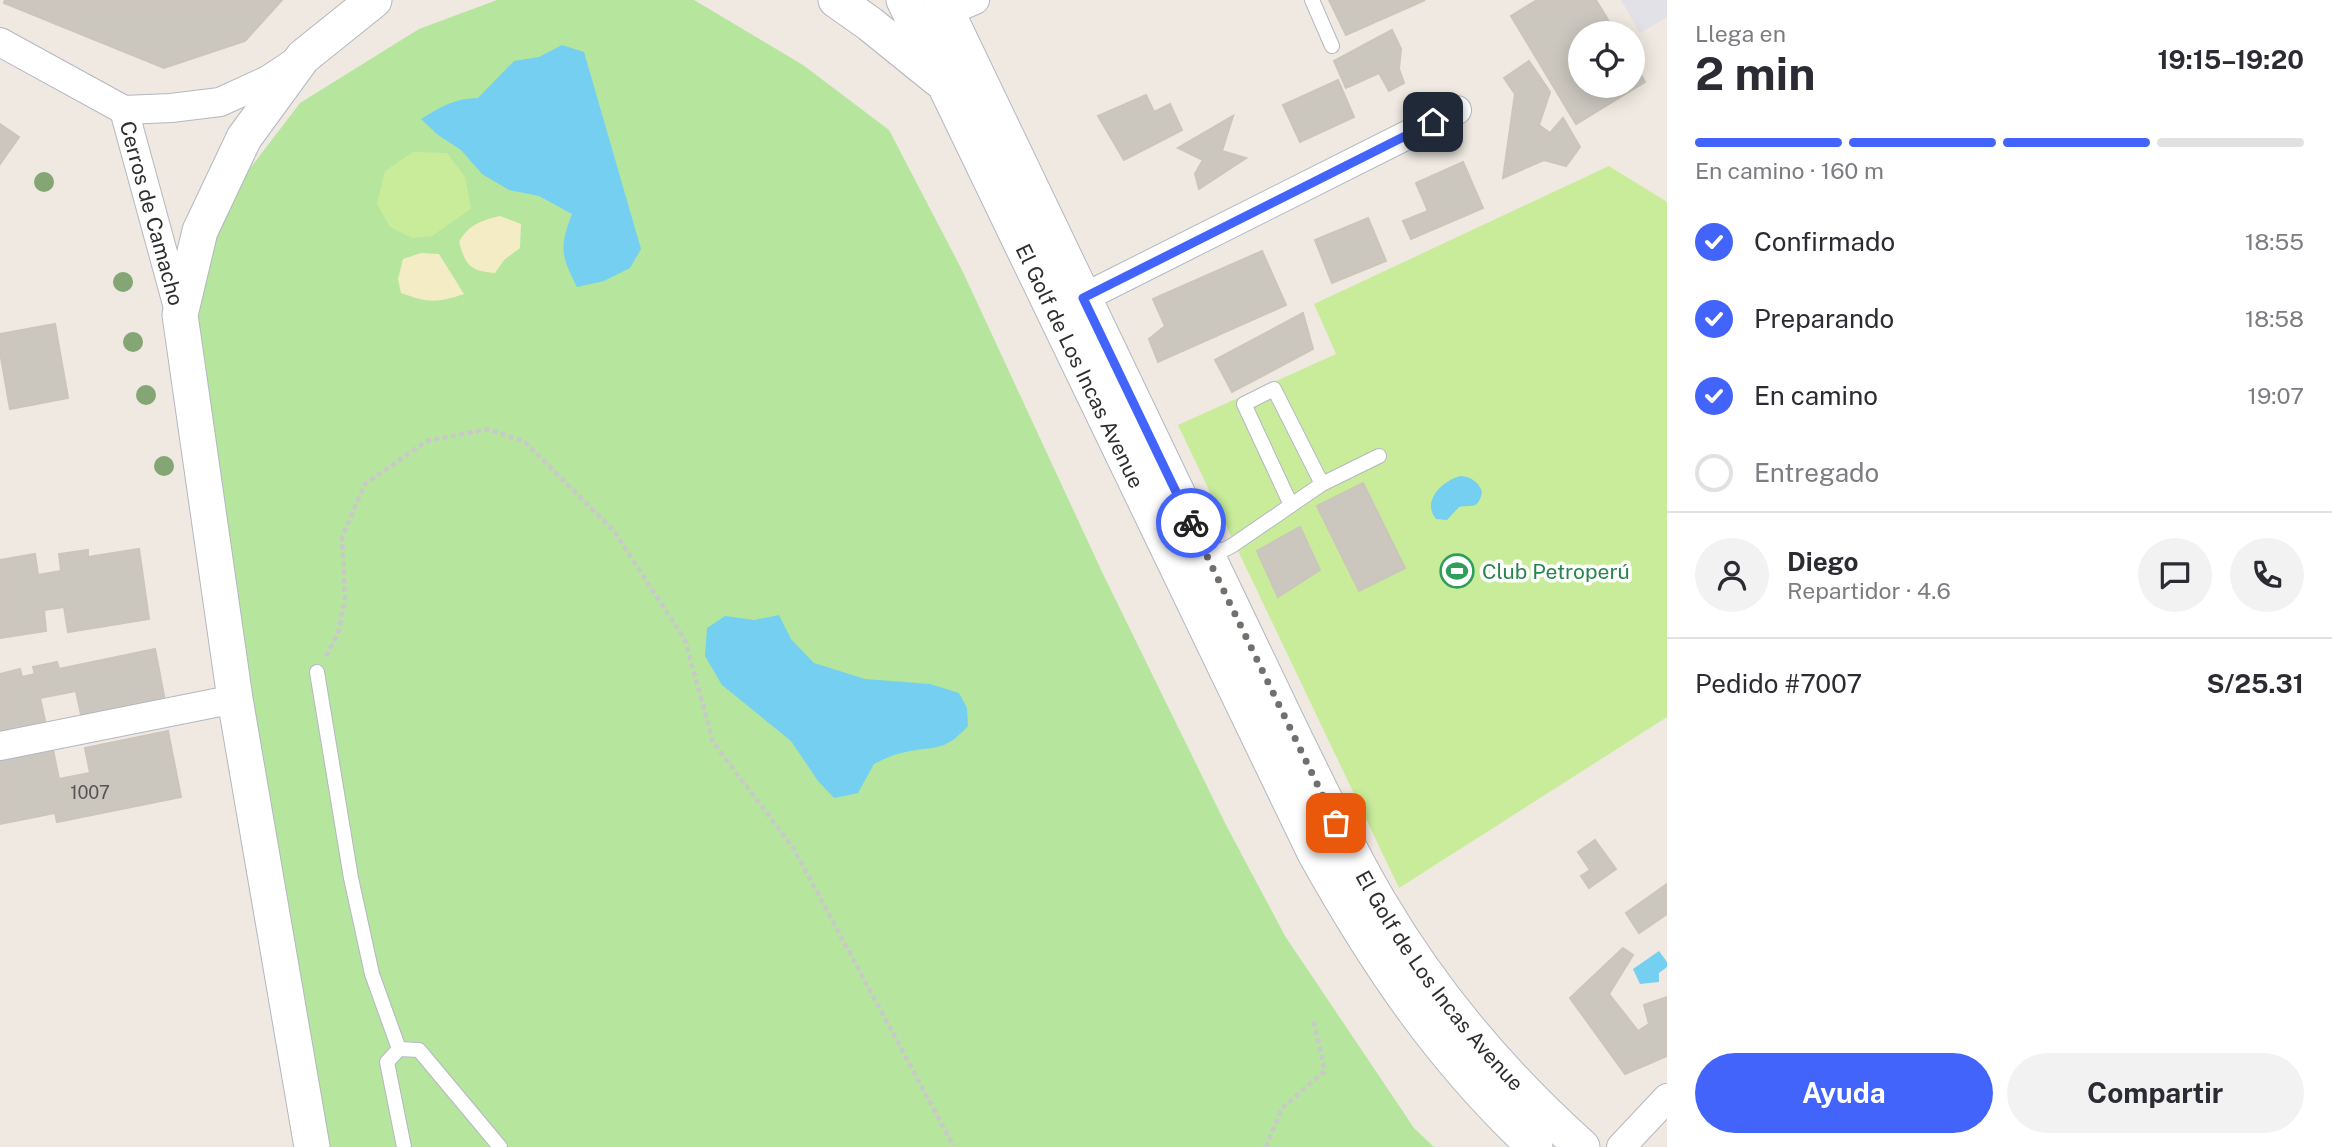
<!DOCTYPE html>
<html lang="es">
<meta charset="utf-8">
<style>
body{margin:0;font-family:"Public Sans",sans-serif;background:#f2f2f3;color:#2b2b33;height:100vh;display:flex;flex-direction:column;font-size:26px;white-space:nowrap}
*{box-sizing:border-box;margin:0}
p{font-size:23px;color:#7c7c81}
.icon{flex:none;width:38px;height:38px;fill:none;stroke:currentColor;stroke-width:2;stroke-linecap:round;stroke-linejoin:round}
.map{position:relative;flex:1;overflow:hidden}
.sheet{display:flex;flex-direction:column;background:#fff;width:665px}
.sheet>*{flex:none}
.controls{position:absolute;left:1568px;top:21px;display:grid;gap:14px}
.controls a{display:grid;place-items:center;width:77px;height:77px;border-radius:50%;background:#fff;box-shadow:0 4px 18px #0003;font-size:35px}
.pin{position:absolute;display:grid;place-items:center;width:60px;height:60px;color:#fff;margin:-30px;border-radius:14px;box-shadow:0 4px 10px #0006}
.courier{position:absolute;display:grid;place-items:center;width:70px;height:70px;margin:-35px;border:5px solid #4264fb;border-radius:50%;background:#fff;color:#222;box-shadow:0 2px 9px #0007}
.summary em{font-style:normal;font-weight:700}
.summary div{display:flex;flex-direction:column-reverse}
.summary{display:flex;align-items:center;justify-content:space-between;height:119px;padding:0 28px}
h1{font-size:46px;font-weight:700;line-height:52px}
.bar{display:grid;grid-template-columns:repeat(4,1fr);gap:10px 7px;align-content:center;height:84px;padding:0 28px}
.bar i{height:9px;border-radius:5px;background:#e1e1e2}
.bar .current{background:#4264fb}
.bar p{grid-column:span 4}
.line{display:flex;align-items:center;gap:18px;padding:0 28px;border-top:2px solid #e1e1e2}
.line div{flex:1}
.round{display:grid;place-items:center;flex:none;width:74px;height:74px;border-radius:37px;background:#f2f2f3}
ol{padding:0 28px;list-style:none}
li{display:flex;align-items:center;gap:21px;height:77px}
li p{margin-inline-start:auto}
li .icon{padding:7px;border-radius:50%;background:#4264fb;color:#fff;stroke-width:4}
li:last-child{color:#7c7c81}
li i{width:38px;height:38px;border:4px solid #e1e1e2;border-radius:50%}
.primary-button{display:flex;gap:14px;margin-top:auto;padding:14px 28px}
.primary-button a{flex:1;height:80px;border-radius:42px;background:#4264fb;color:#fff;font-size:28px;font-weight:700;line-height:80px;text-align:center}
.primary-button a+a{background:#f2f2f3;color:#2b2b33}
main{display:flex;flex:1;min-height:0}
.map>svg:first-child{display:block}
</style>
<main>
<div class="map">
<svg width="1667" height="1147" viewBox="0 0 1667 1147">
<rect width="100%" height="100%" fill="#efe9e1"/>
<path fill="#e3e1e8" d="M1621 0H1667V17L1640 33Z"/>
<path fill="#b6e59e" d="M497 0H694L803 65 889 130 962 270 1103 574 1226 825 1285 936 1414 1128 1434 1147H326L187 340 206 226 300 103 419 29Z"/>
<path fill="#f3ecc5" d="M500 216 521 224 520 248 504 260 495 273C470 271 466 266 459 242 468 225 482 220 500 216Z
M421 253 439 254 464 294C437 303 428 303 401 293L398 279 403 259Z"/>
<path fill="#c9ec9a" d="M413 152 447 153 465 177 471 209 432 236 412 238 390 227 377 204 385 171Z
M1609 166 1667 202V717L1399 888 1178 425 1336 354 1314 304Z"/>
<path fill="#75cff0" d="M562 45 584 52 641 249 630 268 604 281 577 287C561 255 559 248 572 214L539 196 509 190 482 174 461 150 438 135 421 119C440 107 456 98 478 98L514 61 539 57Z
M1461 476C1471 477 1479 482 1482 492 1478 511 1472 504 1459 507L1447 520 1436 519C1421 501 1443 480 1461 476Z
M779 615 791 639 814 663 865 679 930 684 959 693 967 708 968 726C943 754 933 745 901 753 892 755 882 760 874 764L858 793 834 798 818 781 791 741 722 685 705 656 707 628 725 616 754 620Z
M1659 951 1667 962V967L1659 973V982L1640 984 1633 969Z"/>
<path fill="#cbc7bf" stroke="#cbc5ba" stroke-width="2" d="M5 0H282L245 41 164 68 4 3Z
M1329 0H1425L1346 35Z
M1537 0H1596L1616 33H1580V86H1633V61L1645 82 1576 124 1511 16Z
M1392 30 1401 49 1399 69 1404 83 1389 91 1379 73 1346 88 1334 61Z
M1529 61 1550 92 1539 125 1550 133 1563 118 1580 147 1566 166 1544 160 1503 178 1515 94 1504 78Z
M1338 80 1354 117 1300 142 1283 105Z
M1146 95 1154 112 1170 104 1182 130 1124 160 1098 116Z
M1233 116 1222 151 1246 158 1199 189 1195 174 1203 160 1178 148Z
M0 124 19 137 0 164Z
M1463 162 1483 208 1411 239 1403 221 1428 211 1416 183Z
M1368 218 1386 261 1332 283 1315 240Z
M1262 251 1286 305 1158 362 1149 339 1165 326 1153 299Z
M1303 313 1313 349 1232 392 1215 360Z
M55 324 68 398 10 409 0 352V334Z
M1363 483 1405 568 1359 591 1317 506Z
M1300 527 1320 570 1278 597 1257 551Z
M139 549 149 619 68 632 64 607 44 610 46 631 0 638V560L35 554 38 575 61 571 59 554 88 550V557Z
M155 649 166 706 83 724 76 691 40 698 46 725 0 735V674L20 669 22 677 35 674 33 667 57 662 59 669Z
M168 731 181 797 57 822 55 813 0 824V755L52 745 59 779 90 773 85 748Z
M1595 840 1616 869 1589 888 1581 876 1590 870 1578 852Z
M1667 884V914L1639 933 1626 913Z
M1623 948 1633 955 1609 994 1638 1031 1649 1024 1644 1005 1667 997V1056L1625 1074 1570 998Z"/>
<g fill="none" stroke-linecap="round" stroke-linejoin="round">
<defs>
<path id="service" d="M1312 0 1332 46
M1291 505 1244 404 1274 389 1322 484
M1209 558 1233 545 1322 484 1379 456
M317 672 351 878 372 974 399 1049
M404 1147 387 1062 399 1049 419 1050 500 1147"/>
<g id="minor">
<path d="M929 20 975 0"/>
<path d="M0 42 124 110 171 108 220 102 268 80 295 62"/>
<path id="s1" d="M124 110 180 315"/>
<path d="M1083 298 1457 110"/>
<path d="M0 746 235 699"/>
<path d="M1621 1147 1667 1098"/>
</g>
<g id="tertiary">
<path d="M836 0 870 24 938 79"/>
<path id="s2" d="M904 0 1315 853C1377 964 1441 1059 1535 1147"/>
<path id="s3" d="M941 0 1296 741C1323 795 1348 850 1379 902 1433 994 1503 1076 1582 1147"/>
<path d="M312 1147 235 699 180 315 200 231 244 138 303 57 374 0"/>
</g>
</defs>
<use href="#service" stroke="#b4b7c1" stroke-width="16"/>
<use href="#minor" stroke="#b4b7c1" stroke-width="30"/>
<use href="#tertiary" stroke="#b4b7c1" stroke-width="37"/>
<path stroke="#c9c9c9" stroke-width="4.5" stroke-dasharray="5 3.5" stroke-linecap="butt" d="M326 656 338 634 345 597 342 537 365 484 427 441 488 429 525 442 614 531 685 640 713 742 794 849 954 1147
M1266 1147 1282 1108 1325 1071 1313 1018"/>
<use href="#service" stroke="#fff" stroke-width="14"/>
<use href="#minor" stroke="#fff" stroke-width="28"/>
<use href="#tertiary" stroke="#fff" stroke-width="35"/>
</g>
<g fill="#84a574">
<circle cx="44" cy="182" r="10"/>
<circle cx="123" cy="282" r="10"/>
<circle cx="133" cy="342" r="10"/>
<circle cx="146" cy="395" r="10"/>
<circle cx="164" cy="466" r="10"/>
</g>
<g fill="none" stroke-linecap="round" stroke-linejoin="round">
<path stroke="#726f6d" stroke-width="7" stroke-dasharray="0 12.6" d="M1191 523 1336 823"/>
<path stroke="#4264fb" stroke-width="9" d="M1191 523 1083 298 1433 122"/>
</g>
<defs>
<symbol id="stadium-ring" viewBox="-11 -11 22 22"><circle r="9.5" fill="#fff" stroke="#2e9e5b" stroke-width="1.5"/><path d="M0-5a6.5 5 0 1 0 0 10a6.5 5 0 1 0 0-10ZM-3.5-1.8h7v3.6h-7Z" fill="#2e9e5b"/></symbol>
</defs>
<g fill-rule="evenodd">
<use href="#stadium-ring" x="1438" y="552" width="38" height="38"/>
</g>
<g text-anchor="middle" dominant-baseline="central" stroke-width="7" stroke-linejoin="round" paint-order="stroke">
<g font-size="18" fill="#555452">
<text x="90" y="792">1007</text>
</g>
<g font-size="21" fill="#2e2e2e" stroke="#fff">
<text stroke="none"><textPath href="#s1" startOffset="107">Cerros de Camacho</textPath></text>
<text stroke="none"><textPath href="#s2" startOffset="406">El Golf de Los Incas Avenue</textPath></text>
<text stroke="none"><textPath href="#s3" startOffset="1102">El Golf de Los Incas Avenue</textPath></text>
</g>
<g font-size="21" fill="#27864d" stroke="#fff" text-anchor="start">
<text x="1482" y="571">Club Petroperú</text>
</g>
</g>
</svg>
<div class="controls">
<a><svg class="icon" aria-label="locate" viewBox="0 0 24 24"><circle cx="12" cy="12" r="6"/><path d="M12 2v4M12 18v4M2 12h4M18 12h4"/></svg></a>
</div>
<div class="pin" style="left:1336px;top:823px;background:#ea580c"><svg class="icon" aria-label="bag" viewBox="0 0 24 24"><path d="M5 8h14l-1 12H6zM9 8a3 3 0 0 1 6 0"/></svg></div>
<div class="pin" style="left:1433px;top:122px;background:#1f2937"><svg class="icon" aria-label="home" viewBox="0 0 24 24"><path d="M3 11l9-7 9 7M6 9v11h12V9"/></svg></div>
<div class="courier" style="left:1191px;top:523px"><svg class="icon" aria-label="bike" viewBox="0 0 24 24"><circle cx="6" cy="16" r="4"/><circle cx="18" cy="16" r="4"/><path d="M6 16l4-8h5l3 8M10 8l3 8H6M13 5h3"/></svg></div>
</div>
<section class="sheet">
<div class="summary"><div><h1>2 min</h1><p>Llega en</p></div><em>19:15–19:20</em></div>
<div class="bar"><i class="current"></i><i class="current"></i><i class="current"></i><i></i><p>En camino · 160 m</p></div>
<ol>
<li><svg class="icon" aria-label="check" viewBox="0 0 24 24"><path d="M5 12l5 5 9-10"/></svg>Confirmado<p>18:55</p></li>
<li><svg class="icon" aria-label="check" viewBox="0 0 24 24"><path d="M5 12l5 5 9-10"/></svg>Preparando<p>18:58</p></li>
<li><svg class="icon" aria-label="check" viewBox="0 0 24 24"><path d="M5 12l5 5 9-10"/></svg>En camino<p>19:07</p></li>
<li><i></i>Entregado</li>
</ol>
<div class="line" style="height:126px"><a class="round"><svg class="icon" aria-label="person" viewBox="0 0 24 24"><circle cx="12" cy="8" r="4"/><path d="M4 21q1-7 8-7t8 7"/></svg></a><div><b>Diego</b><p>Repartidor · 4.6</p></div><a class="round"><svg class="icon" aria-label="chat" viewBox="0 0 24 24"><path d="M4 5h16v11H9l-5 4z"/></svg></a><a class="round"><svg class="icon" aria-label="phone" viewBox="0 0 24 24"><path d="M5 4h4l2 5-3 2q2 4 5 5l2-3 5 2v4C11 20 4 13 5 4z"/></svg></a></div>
<div class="line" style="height:91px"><div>Pedido #7007</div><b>S/25.31</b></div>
<div class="primary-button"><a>Ayuda</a><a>Compartir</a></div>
</section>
</main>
